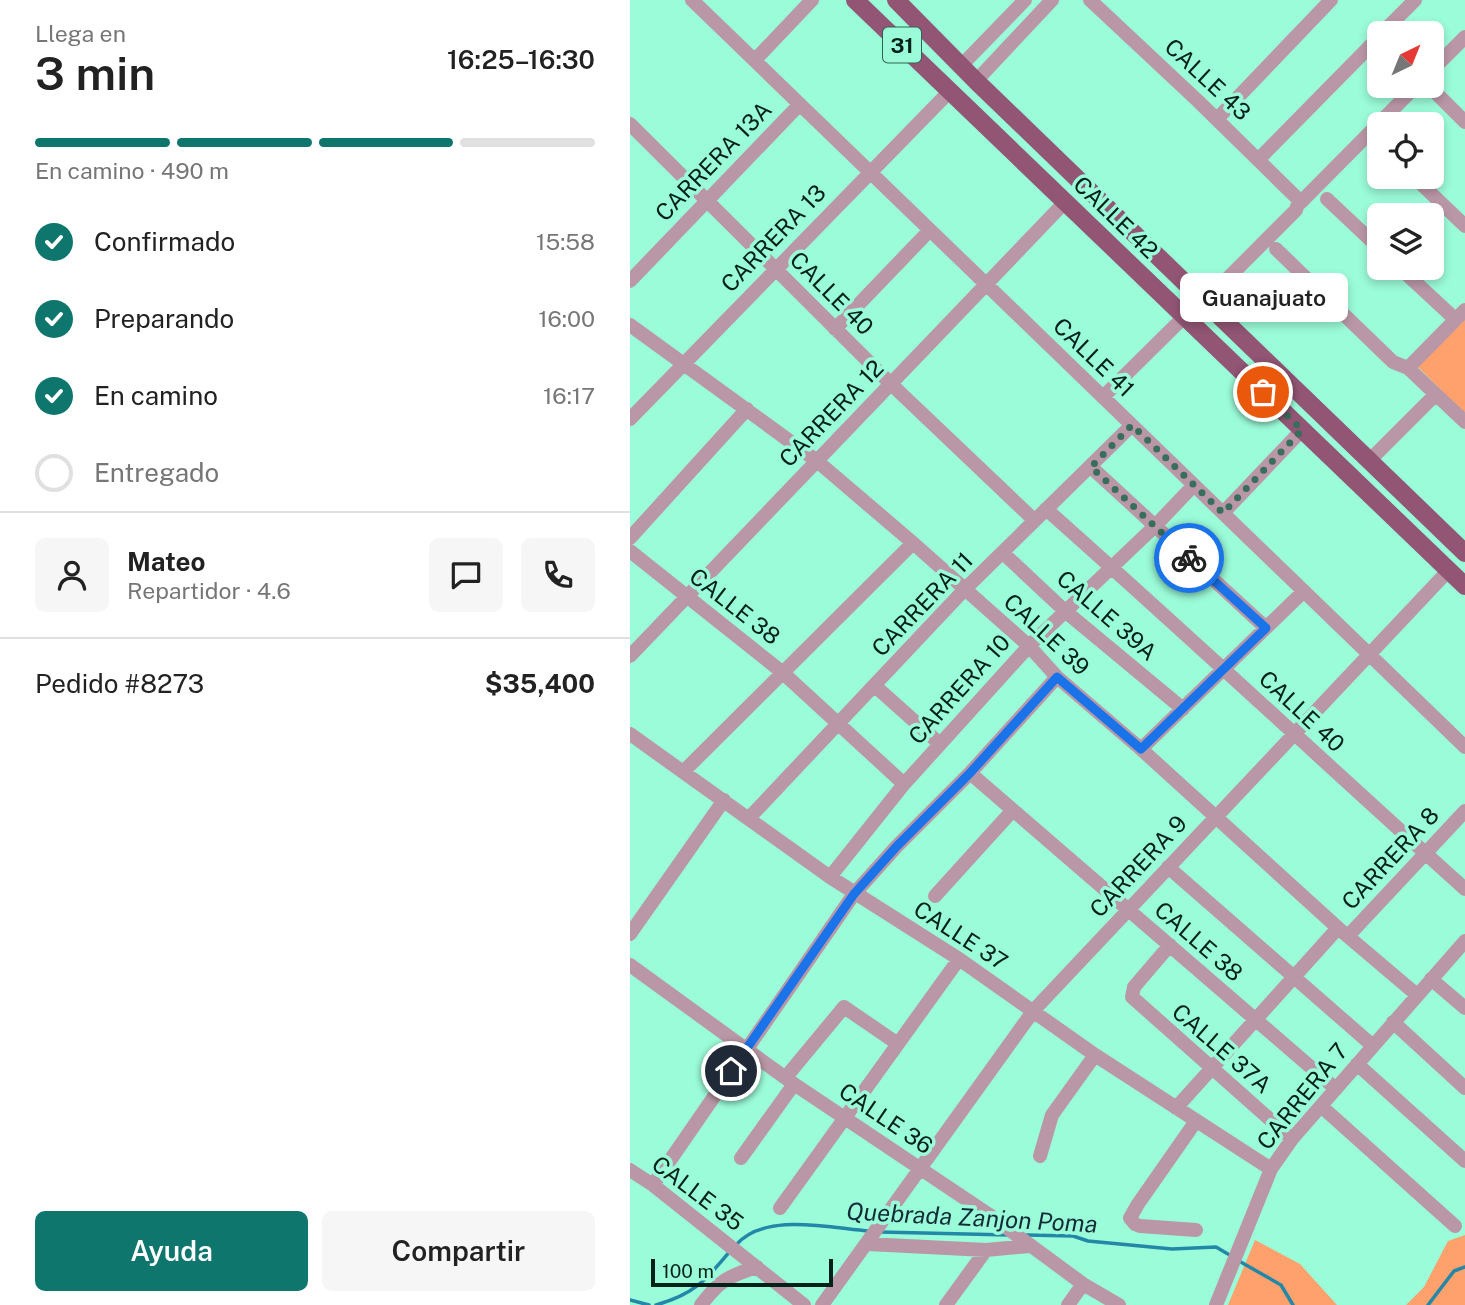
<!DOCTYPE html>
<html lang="es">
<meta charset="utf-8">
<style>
body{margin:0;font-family:"Public Sans",sans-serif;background:#f6f6f6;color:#222;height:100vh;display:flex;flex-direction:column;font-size:26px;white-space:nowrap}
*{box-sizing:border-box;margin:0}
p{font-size:23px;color:#767676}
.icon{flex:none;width:38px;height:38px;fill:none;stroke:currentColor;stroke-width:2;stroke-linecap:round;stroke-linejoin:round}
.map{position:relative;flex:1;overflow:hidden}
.drawer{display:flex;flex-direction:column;background:#fff;width:630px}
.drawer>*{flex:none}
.needle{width:46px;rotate:43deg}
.controls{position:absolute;left:737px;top:21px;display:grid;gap:14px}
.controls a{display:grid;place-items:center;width:77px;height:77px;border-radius:10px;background:#fff;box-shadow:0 4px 10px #0003;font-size:35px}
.scale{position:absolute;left:21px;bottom:18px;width:182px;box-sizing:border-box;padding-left:7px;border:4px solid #022118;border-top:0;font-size:19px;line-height:24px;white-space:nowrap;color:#022118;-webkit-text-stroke:5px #9bfcd9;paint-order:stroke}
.pin{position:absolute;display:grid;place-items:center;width:60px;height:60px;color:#fff;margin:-30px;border:4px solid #fff;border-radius:50%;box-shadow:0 2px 7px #0007}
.courier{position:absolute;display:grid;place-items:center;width:70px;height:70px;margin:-35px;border:5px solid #1a73e8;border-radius:50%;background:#fff;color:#222;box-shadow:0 2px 9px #0007}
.bubble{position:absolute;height:49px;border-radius:10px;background:#fff;box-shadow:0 4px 10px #0003;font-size:23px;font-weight:600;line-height:49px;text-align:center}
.summary em{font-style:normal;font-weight:600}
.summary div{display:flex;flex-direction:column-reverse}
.summary{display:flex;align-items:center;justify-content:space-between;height:119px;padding:0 35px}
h1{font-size:46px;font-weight:600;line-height:52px}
.bar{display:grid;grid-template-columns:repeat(4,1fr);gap:10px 7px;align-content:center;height:84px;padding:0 35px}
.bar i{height:9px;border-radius:5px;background:#e0e0e0}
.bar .active{background:#0f766e}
.bar p{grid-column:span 4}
.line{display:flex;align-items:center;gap:18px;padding:0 35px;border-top:2px solid #e0e0e0}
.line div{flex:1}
.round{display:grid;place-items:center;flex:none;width:74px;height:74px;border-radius:10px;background:#f6f6f6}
ol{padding:0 35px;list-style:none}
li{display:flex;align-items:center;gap:21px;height:77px}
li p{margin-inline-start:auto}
li .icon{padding:7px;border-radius:50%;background:#0f766e;color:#fff;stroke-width:4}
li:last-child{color:#767676}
li i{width:38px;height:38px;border:4px solid #e0e0e0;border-radius:50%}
.primary-button{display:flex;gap:14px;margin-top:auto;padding:14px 35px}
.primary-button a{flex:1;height:80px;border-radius:10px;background:#0f766e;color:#fff;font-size:28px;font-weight:600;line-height:80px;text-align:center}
.primary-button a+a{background:#f6f6f6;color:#222}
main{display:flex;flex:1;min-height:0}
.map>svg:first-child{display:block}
</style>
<main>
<section class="drawer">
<div class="summary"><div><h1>3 min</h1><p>Llega en</p></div><em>16:25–16:30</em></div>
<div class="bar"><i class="active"></i><i class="active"></i><i class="active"></i><i></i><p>En camino · 490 m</p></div>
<ol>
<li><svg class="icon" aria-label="check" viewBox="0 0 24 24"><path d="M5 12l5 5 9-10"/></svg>Confirmado<p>15:58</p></li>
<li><svg class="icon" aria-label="check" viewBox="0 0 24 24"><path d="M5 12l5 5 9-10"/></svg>Preparando<p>16:00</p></li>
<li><svg class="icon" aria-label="check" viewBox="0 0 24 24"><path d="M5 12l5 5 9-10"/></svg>En camino<p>16:17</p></li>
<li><i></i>Entregado</li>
</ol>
<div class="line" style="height:126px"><a class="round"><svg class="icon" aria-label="person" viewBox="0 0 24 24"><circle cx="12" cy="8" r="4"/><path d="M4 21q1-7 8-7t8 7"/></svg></a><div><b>Mateo</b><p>Repartidor · 4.6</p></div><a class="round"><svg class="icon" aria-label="chat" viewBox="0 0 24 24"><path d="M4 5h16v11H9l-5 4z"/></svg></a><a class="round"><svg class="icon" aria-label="phone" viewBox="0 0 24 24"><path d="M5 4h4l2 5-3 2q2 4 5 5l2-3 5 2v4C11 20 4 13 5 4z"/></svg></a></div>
<div class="line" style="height:91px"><div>Pedido #8273</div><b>$35,400</b></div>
<div class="primary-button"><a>Ayuda</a><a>Compartir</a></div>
</section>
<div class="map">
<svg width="835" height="1305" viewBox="0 0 835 1305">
<rect width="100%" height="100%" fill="#9bfcd9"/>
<path fill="#ffa16d" d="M835 318V414L787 366Z
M835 1235V1305H776L794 1287 818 1241Z
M625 1240 670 1264 707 1305H598Z"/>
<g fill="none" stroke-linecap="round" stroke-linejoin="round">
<path stroke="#2387a7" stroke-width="3.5" d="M250 1232 379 1235
M397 1235 443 1236 458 1241 542 1249 586 1247 603 1257
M106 1245C134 1212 200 1228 239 1231
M609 1261 651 1285 663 1305
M0 1300 19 1305
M26 1305C65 1294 76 1280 101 1250
M798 1305 824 1271 835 1267"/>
<path stroke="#ba97a7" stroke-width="14" d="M62 0 835 747
M460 0 568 101 669 200 666 210 575 301
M752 33 785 0
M125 60 182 0
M331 66 395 0
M802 70 835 37
M346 81 422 0
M799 86 835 122
M587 119 701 0
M0 124 261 384 404 520
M747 141 749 142
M629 159 749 37
M784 177 835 226
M697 199 749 248
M670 203 786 86
M646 249 763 362 778 368 835 422
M770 268 825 319
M0 281 170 104
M0 325 187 461 283 543 399 646 427 677 511 749 708 928 787 995
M205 329 300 230
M778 368 835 310
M473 397 554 317
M0 419 320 91
M740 460 805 395
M461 467 636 628
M416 509C557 634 695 763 835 889
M593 513 672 430
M0 538 117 409
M0 551 152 672 274 784
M373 553 435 611 553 709
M0 656 435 202
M245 686 310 744
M0 734 200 877 329 959 465 1055 641 1169
M511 749 674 591
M53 772 283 543
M340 773 706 1089
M119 818 335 589 502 425
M538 867 743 1046
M200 877 274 784 399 646 525 526 564 485
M305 896 383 810
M0 934 94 800
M718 936 835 811
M540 945 504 987 502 997 662 1139
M0 965 164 1084 358 1214 453 1284 489 1305
M801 979 835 1008
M763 1022 835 1088
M727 1064 835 1161
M156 1077 214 1007 268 1044
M691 1106 825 1226
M546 1108 708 928
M566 1121 508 1204 500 1218 505 1224 510 1226 566 1230
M410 1156 422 1115 465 1055
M111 1158 164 1084
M0 1170 23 1185 174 1305
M23 1185 224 894 267 846 340 773 427 677
M150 1208 329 959
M237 1244 356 1250 400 1246
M71 1305C89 1281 98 1276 127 1267
M192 1305 404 1010 818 571
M316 1305 356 1250
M438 1305 453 1284
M586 1305 641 1169 662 1139 835 941"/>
<path stroke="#925574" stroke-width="18" d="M225 0 835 586
M266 0 346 81 835 553"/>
</g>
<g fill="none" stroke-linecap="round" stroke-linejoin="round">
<path stroke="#386e5c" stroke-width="7" stroke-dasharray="0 12.6" d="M559 558 461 467 502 425 593 513 672 430 633 392"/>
<path stroke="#1a73e8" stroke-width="9" d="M101 1071 224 894 267 846 340 773 427 677 511 749 636 628 559 558"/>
</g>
<g text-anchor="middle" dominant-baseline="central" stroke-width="7" stroke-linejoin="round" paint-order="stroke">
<rect fill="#9bfcd9" stroke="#306352" stroke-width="2" x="253" y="27.5" width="38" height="35" rx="5"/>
<g font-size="21" font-weight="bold" fill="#022118">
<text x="272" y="45">31</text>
</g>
<g font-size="23" fill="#022118" stroke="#9bfcd9">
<text transform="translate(578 79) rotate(43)">CALLE 43</text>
<text transform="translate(83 161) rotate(-46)">CARRERA 13A</text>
<text transform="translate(486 217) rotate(44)">CALLE 42</text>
<text transform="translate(143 238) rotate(-46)">CARRERA 13</text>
<text transform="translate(202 293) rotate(45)">CALLE 40</text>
<text transform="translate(464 357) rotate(44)">CALLE 41</text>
<text transform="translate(201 413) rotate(-46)">CARRERA 12</text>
<text transform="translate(292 604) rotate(-46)">CARRERA 11</text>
<text transform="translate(105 606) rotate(38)">CALLE 38</text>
<text transform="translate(477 615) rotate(41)">CALLE 39A</text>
<text transform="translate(417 634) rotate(43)">CALLE 39</text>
<text transform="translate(329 689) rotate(-48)">CARRERA 10</text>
<text transform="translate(672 711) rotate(43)">CALLE 40</text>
<text transform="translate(760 858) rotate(-47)">CARRERA 8</text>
<text transform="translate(508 866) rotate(-47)">CARRERA 9</text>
<text transform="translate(331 935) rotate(33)">CALLE 37</text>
<text transform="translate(569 941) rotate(41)">CALLE 38</text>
<text transform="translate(592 1048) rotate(41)">CALLE 37A</text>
<text transform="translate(672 1096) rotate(-51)">CARRERA 7</text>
<text transform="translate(256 1118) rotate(34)">CALLE 36</text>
<text transform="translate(68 1193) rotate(37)">CALLE 35</text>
</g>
<g font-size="24" font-style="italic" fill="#132d38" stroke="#9bfcd9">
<text transform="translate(342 1217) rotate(3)">Quebrada Zanjon Poma</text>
</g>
</g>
</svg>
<div class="controls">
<a><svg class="needle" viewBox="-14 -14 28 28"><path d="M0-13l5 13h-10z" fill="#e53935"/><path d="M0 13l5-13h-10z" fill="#767676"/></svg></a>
<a><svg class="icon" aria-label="locate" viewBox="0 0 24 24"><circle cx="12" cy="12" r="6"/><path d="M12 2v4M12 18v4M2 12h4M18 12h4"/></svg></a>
<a><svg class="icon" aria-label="layers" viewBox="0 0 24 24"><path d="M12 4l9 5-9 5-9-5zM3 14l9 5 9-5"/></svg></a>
</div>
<div class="scale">100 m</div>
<div class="pin" style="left:633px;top:392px;background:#ea580c"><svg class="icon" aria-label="bag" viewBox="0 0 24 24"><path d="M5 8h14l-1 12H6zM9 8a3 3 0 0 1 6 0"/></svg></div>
<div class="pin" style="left:101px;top:1071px;background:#1f2937"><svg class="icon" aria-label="home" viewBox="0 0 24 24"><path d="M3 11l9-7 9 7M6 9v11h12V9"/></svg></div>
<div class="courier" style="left:559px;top:558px"><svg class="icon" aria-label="bike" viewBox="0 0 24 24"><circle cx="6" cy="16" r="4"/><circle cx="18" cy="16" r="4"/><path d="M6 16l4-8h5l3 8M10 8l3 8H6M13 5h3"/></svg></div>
<div class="bubble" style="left:550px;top:273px;width:168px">Guanajuato</div>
</div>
</main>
